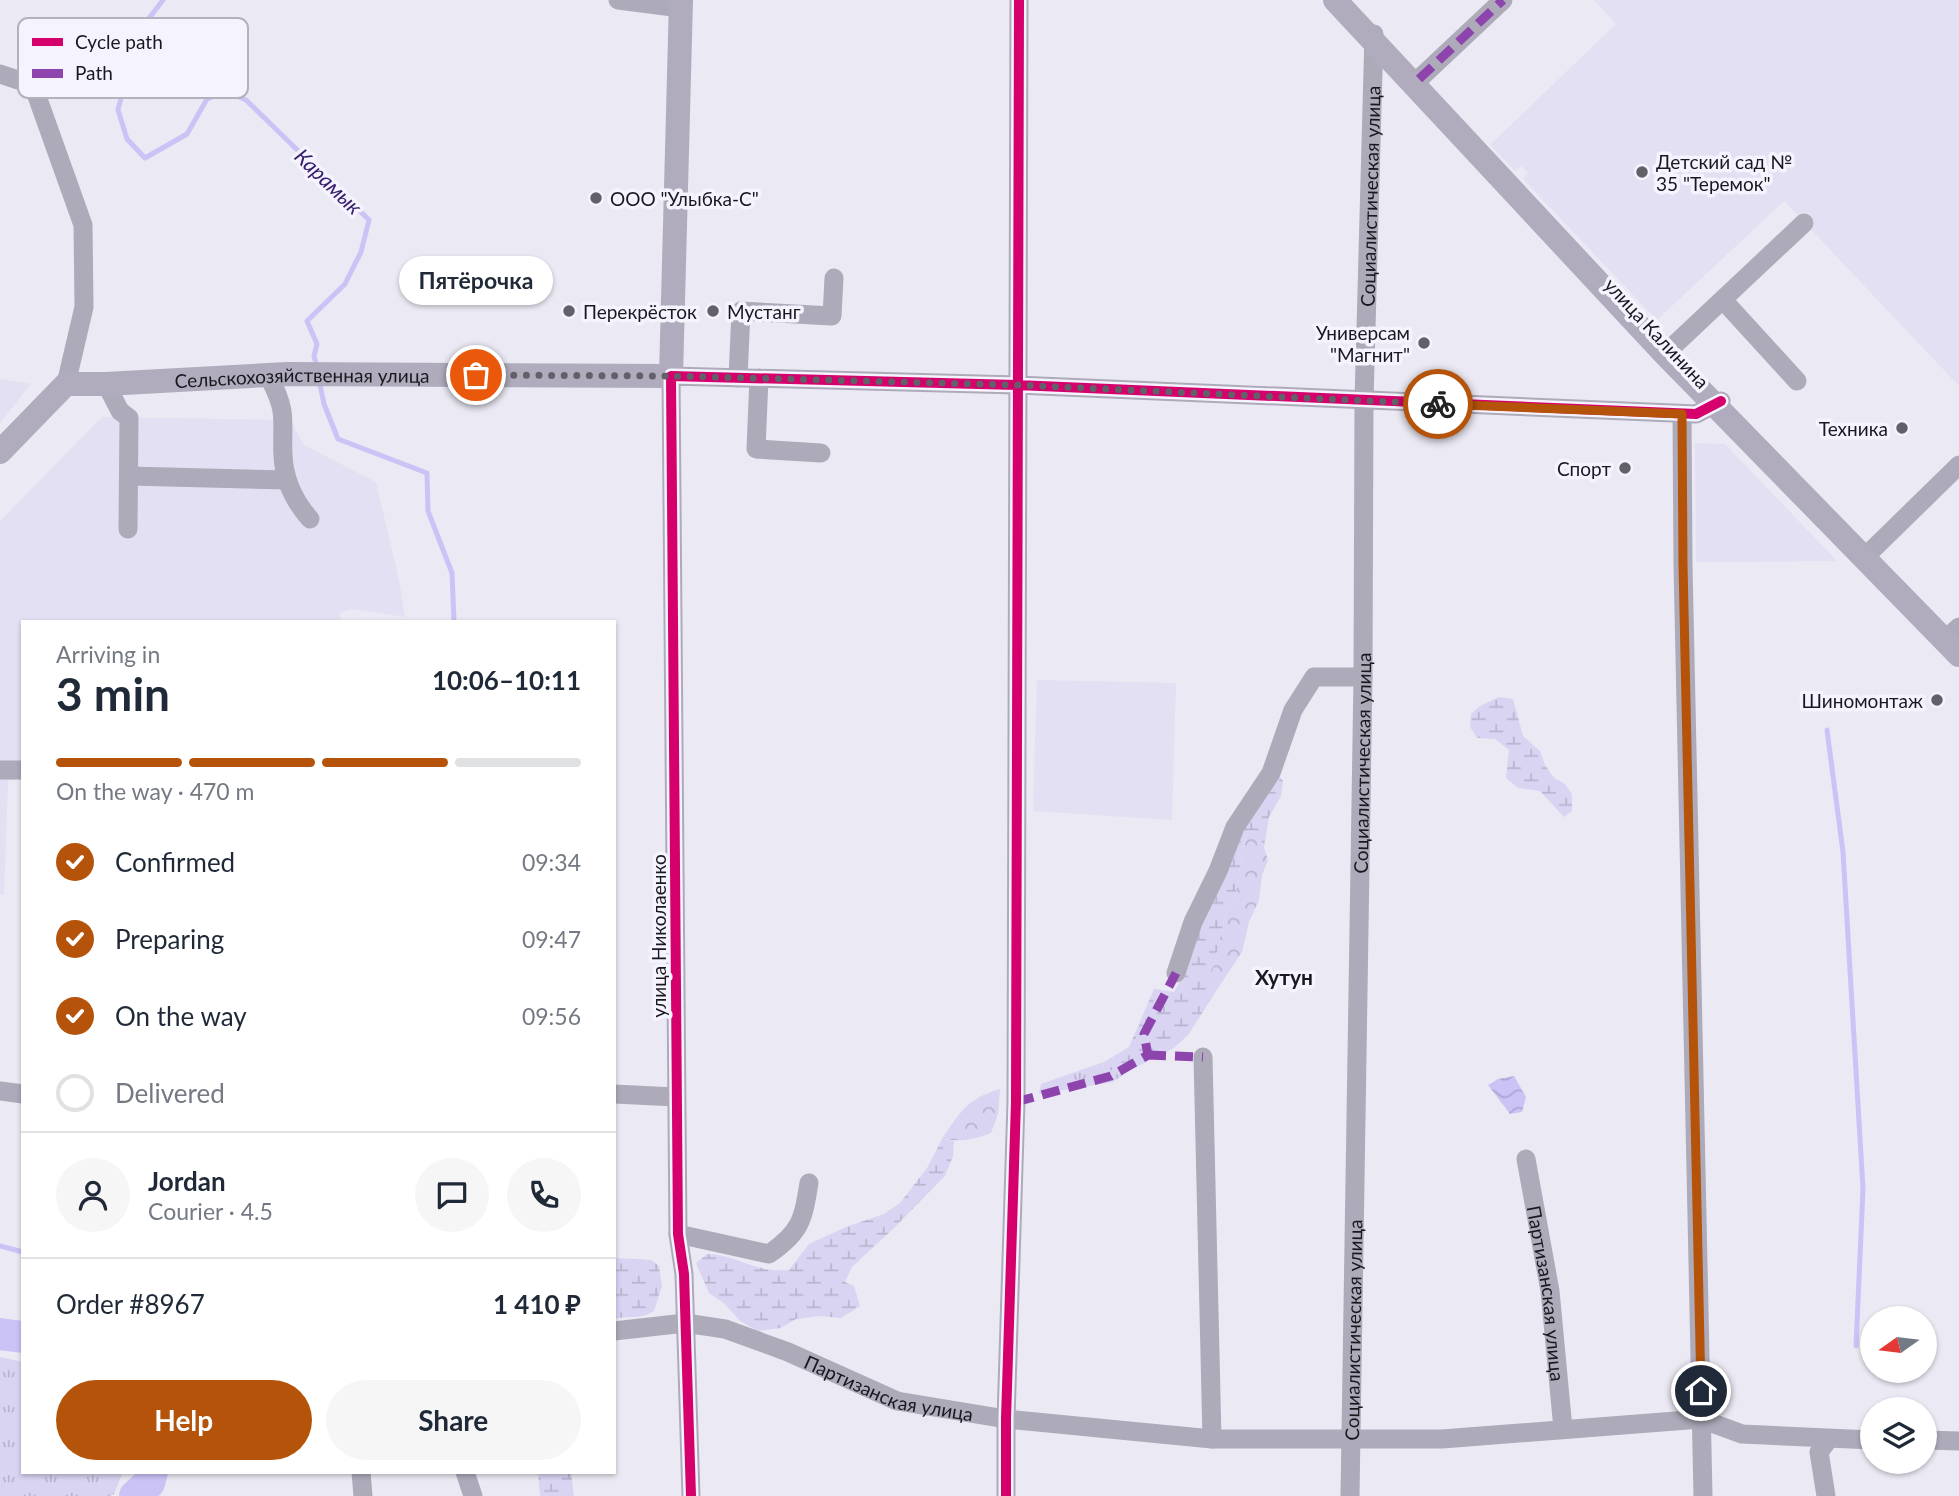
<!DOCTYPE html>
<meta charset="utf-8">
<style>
body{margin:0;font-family:Lato,sans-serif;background:#f6f6f7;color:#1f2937;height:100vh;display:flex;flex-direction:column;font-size:26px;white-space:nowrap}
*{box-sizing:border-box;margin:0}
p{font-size:23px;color:#747a83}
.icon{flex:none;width:38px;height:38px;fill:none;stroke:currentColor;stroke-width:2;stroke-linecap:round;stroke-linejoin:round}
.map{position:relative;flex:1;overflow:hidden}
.panel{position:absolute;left:21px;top:620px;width:595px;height:854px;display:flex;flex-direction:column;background:#fff;border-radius:0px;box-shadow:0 2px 5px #0004}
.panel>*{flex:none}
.needle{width:46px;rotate:256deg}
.controls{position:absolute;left:1860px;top:1306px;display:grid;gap:14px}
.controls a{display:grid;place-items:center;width:77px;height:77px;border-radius:50%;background:#fff;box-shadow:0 2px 5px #0004;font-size:35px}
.pin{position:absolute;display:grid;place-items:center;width:60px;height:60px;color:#fff;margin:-30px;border:4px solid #fff;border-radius:50%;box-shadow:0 2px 7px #0007}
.courier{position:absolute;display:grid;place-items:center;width:70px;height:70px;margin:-35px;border:5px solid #b45309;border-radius:50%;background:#fff;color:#222;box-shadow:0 2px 9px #0007}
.bubble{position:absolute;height:49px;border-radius:24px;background:#fff;box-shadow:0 2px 5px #0004;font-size:23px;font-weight:700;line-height:49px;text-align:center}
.head em{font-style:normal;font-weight:700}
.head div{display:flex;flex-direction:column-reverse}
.head{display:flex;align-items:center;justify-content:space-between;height:119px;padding:0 35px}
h1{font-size:46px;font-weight:700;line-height:52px}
.bar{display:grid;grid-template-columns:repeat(4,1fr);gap:10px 7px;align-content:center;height:84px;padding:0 35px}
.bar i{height:9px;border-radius:5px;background:#e0e1e3}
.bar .active{background:#b45309}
.bar p{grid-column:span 4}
.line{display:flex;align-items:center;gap:18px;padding:0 35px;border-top:2px solid #e0e1e3}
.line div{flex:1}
.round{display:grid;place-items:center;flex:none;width:74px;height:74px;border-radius:37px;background:#f6f6f7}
ol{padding:0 35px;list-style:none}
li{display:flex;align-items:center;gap:21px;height:77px}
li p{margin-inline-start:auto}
li .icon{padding:7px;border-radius:50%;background:#b45309;color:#fff;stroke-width:4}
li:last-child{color:#747a83}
li i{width:38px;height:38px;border:4px solid #e0e1e3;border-radius:50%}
.primary-button{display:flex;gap:14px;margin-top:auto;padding:14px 35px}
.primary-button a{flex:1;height:80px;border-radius:42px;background:#b45309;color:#fff;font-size:28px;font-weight:700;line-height:80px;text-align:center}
.primary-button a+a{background:#f6f6f7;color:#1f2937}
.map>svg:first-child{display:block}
</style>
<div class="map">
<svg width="1959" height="1496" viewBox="0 0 1959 1496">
<defs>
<pattern id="grass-tufts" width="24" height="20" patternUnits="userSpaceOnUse" patternTransform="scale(1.75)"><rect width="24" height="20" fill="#d8d4f2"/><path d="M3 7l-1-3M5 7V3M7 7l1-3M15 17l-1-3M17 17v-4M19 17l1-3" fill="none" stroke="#b9b5cf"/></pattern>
<pattern id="forest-crowns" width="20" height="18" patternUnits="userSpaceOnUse" patternTransform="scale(1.75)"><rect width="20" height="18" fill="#d8d4f2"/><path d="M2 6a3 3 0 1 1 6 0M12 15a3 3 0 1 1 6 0" fill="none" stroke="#b9b5cf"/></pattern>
<pattern id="wetland-marsh" width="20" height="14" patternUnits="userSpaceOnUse" patternTransform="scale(1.75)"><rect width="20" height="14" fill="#d8d4f2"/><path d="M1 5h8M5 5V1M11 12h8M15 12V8" fill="none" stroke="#b9b5cf"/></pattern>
<pattern id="water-waves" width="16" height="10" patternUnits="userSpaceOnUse" patternTransform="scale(1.75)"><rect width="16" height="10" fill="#cbc2f6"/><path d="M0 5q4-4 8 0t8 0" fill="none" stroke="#aea6d2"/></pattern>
</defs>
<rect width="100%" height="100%" fill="#ebe9f3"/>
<path fill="#e2e0f2" d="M1594 0H1959V386L1784 201 1657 320 1523 179 1528 173 1521 166 1515 171 1490 145 1616 24Z
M0 379 31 384 0 423Z
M102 417 290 420 304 445 376 482 399 580 405 617 353 609 340 612 341 621H23V780H8L4 895 0 894V521Z
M1695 443 1725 444 1837 561 1696 562Z
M1037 680 1176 683 1172 820 1033 811Z"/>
<path fill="url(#grass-tufts)" d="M1104 1062 1103 1070H1130L1113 1082 1039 1094 1041 1084Z
M0 1357 23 1362V1472H123L114 1494 111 1496H0Z"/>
<path fill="url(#forest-crowns)" d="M1248 830 1255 833 1264 847 1268 860 1262 875 1259 900 1249 922 1242 952 1216 991 1207 977 1214 965 1225 916 1234 904 1243 848Z
M1000 1089 998 1114 991 1133C974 1140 960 1142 942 1139 960 1112 968 1098 1000 1089Z"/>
<path fill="url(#wetland-marsh)" d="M1499 697 1513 699 1523 736 1540 751 1545 765 1554 778 1565 784 1572 794V811L1564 817 1540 791 1518 788 1506 778 1509 750 1495 739 1477 738 1470 727 1471 714 1480 706Z
M1277 773 1283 781 1281 796 1269 817 1264 847 1255 833 1248 830 1243 848 1234 904 1225 916 1214 965 1207 977 1216 991 1189 1034 1174 1048 1130 1070H1103L1104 1062 1129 1047 1154 989 1174 992 1182 978 1186 959 1234 845Z
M942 1139 954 1141 953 1156 945 1176 894 1228 852 1267 845 1282 854 1286 860 1306 841 1318 820 1316 796 1319 781 1328 758 1331 740 1321 724 1303 709 1293 696 1263 707 1254C739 1255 753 1273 789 1270L809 1244 846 1227 884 1214 900 1203 927 1168Z
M614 1258 651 1260 659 1266 662 1286 654 1311C640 1320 631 1315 614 1319Z
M538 1472H571L574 1496H540Z"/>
<path fill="url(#water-waves)" d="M1514 1076 1526 1097 1522 1112 1510 1114 1488 1085 1498 1079Z"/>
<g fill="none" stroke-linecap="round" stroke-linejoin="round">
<path stroke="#cbc2f6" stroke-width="5" d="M163 0 137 34 118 110 127 139 145 158 187 134 207 99 226 91 246 100 369 220 361 252 345 284 307 321 317 344 314 356 317 367
M319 380 324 404 338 439 427 473 428 511 452 573 454 621
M1827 730 1843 852 1863 1189 1856 1346
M0 1246 23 1252"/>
<path stroke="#cbc2f6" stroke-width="32" d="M0 1334 23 1337
M135 1496 149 1483 152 1472"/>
<g stroke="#adabba" stroke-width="19">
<path d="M618 0 681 8"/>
<path d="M0 74 33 85 83 225 84 307 66 384"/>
<path d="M1419 79 1503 0"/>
<path d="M1723 300 1797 381"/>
<path d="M1670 349 1804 223"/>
<path d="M268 375C274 387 280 398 282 411 284 425 282 440 283 455 284 479 294 501 310 519"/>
<path d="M738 378 741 311 832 316 834 278"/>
<path d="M759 378 756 449 821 453"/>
<path d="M106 384 120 411 129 418 128 529"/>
<path d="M1682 414 1683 564 1703 1496"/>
<path d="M129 476 287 480"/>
<path d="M1869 553 1959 465"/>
<path d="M1946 639 1959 627"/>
<path d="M0 770H23"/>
<path d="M1176 973 1193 922 1218 871 1235 827 1271 773 1293 710 1314 677H1363"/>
<path d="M1203 1057 1212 1439"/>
<path d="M0 1091 23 1094"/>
<path d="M614 1094 676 1097"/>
<path id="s1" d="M1526 1159 1550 1291 1563 1429"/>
<path d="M678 1234 769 1254C801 1232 803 1220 809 1183"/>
<path id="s2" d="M614 1331 685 1323 725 1329 788 1352 897 1401 1006 1419 1212 1439H1442L1701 1419 1742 1434 1872 1440"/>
<path d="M1925 1440 1959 1441"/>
<path d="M361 1472 363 1496"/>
<path d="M465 1472 473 1496"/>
<path d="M691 1496 684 1274 678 1234 671 376 1017 385 1696 414 1721 401"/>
<path d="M1006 1496V1419L1016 1102 1019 0"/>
<path id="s3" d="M1350 1496 1363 677 1364 401 1374 34"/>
<path d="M1826 1496 1819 1452 1829 1439"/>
</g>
<g stroke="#b0acbd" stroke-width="24">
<path d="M1335 0 1663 352 1959 655"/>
<path id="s4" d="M0 452 66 384H106L287 374 671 376 681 0"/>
</g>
<path stroke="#8e44ad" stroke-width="9" stroke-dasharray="18 9" stroke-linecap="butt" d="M1419 79 1503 0
M1148 1055 1203 1057
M1016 1102 1111 1076 1148 1055 1144 1034 1176 973"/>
<defs>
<path id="cycleway" d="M691 1496 684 1274 678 1234 671 376 1017 385 1696 414 1721 401
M1006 1496V1419L1016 1102 1019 0"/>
</defs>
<use href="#cycleway" stroke="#f5f3fe" stroke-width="15"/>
<use href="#cycleway" stroke="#d6006c" stroke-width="10"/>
</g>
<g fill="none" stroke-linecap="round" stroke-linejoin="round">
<path stroke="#626169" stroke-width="7" stroke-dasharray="0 12.6" d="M476 375 671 376 1017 385 1438 404"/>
<path stroke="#b45309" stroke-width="9" d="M1438 404 1682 414 1683 564 1701 1391"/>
</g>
<g fill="#626169" stroke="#f5f3fe" stroke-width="2.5">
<circle cx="1642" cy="172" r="7"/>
<circle cx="596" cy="198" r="7"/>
<circle cx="569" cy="311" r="7"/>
<circle cx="713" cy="311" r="7"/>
<circle cx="1424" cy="343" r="7"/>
<circle cx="1902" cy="428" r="7"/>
<circle cx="1625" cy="468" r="7"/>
<circle cx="1937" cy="700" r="7"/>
</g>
<g text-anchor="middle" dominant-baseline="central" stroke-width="7" stroke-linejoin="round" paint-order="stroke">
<g font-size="19" fill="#19181f" stroke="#f5f3fe" text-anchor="start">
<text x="1656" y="161">Детский сад №<tspan x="1656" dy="22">35 "Теремок"</tspan></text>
<text x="610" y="198">ООО "Улыбка-С"</text>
<text x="583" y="311">Перекрёсток</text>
<text x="727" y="311">Мустанг</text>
<text x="1410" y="332" text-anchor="end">Универсам<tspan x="1410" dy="22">"Магнит"</tspan></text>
<text x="1888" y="428" text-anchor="end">Техника</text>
<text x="1611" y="468" text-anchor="end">Спорт</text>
<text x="1923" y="700" text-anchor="end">Шиномонтаж</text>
</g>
<g font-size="19" fill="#19181f" stroke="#f5f3fe">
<text stroke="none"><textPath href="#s3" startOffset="1300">Социалистическая улица</textPath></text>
<text transform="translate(1657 333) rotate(47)">улица Калинина</text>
<text stroke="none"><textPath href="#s4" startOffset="331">Сельскохозяйственная улица</textPath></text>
<text stroke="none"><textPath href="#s3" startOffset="733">Социалистическая улица</textPath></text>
<text transform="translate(658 936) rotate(-90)">улица Николаенко</text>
<text stroke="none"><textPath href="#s1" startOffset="136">Партизанская улица</textPath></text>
<text stroke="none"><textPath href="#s3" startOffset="166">Социалистическая улица</textPath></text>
<text stroke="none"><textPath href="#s2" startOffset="287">Партизанская улица</textPath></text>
</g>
<g font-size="21" font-style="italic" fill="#371e6d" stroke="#f5f3fe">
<text transform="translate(329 181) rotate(44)">Карамык</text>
</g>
<g font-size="21" font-weight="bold" fill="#19181f" stroke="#f5f3fe">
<text x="1284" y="976">Хутун</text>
</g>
</g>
<rect x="18" y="18" width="230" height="80" rx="10" fill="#f5f3fe" stroke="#b3b1bb" stroke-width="2"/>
<rect x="32" y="38" width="31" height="8" fill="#d6006c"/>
<rect x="32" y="69" width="31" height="9" fill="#8e44ad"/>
<g font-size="19" fill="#19181f">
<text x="75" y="49">Cycle path</text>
<text x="75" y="80">Path</text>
</g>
</svg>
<div class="controls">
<a><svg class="needle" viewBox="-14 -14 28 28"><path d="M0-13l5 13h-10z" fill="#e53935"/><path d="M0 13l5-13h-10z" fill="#747a83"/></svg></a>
<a><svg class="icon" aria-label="layers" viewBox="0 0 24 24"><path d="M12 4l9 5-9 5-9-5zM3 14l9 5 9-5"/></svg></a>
</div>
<div class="pin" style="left:476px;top:375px;background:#ea580c"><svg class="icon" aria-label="bag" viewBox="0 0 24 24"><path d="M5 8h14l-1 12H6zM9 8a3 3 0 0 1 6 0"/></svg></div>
<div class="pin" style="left:1701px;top:1391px;background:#1f2937"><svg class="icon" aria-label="home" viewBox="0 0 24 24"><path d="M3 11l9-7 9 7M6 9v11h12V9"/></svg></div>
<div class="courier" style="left:1438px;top:404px"><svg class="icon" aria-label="bike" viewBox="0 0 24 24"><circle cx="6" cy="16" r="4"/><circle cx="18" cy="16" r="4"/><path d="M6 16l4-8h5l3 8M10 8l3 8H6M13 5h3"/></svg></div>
<div class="bubble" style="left:399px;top:256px;width:154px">Пятёрочка</div>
<section class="panel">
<div class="head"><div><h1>3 min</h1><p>Arriving in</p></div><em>10:06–10:11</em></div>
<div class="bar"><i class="active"></i><i class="active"></i><i class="active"></i><i></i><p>On the way · 470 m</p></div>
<ol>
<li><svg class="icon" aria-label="check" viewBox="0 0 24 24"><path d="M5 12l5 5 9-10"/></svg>Confirmed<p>09:34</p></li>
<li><svg class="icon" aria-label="check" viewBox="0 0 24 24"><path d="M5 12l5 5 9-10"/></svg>Preparing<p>09:47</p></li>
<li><svg class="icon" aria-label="check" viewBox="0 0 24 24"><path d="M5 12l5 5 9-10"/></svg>On the way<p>09:56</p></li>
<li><i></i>Delivered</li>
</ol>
<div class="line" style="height:126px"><a class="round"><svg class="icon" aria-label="person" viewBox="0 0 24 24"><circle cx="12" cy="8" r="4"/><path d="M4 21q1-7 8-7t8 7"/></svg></a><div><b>Jordan</b><p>Courier · 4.5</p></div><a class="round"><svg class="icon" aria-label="chat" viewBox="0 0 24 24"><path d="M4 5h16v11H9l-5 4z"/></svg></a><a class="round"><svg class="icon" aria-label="phone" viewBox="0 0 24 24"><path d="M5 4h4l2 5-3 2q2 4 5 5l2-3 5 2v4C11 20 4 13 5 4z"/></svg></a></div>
<div class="line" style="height:91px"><div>Order #8967</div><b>1 410 ₽</b></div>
<div class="primary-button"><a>Help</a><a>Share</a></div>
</section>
</div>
